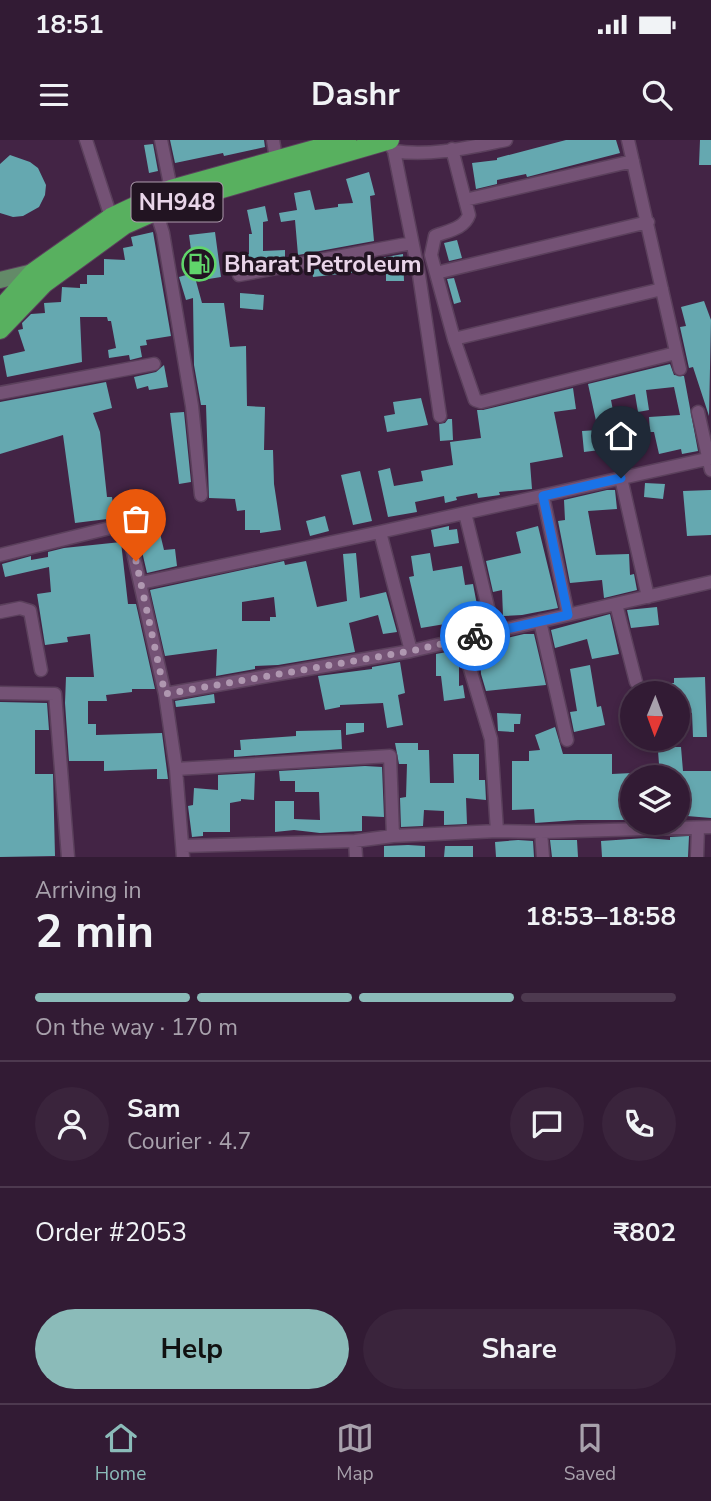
<!DOCTYPE html>
<meta charset="utf-8">
<style>
body{margin:0;font-family:"Nunito Sans",sans-serif;background:#3a243c;color:#f1f3f6;height:100vh;display:flex;flex-direction:column;font-size:26px;white-space:nowrap}
*{box-sizing:border-box;margin:0}
p{font-size:23px;color:#a8a1ac}
.icon{flex:none;width:38px;height:38px;fill:none;stroke:currentColor;stroke-width:2;stroke-linecap:round;stroke-linejoin:round}
.map{position:relative;height:717px;overflow:hidden}
.side{display:flex;flex-direction:column;background:#321b34;flex:1}
.side>*{flex:none}
.needle{width:46px;rotate:181deg}
.tools{position:absolute;left:620px;top:541px;display:grid;gap:14px}
.tools a{display:grid;place-items:center;width:70px;height:70px;border-radius:50%;background:#321b34;box-shadow:0 4px 10px #0003,0 0 0 2px #4d394f;font-size:35px}
.pin{position:absolute;display:grid;place-items:center;width:60px;height:60px;color:#fff;margin:-72px -30px;border-radius:50% 50% 50% 0;rotate:-45deg;box-shadow:0 0 7px #0007}
.pin .icon{rotate:45deg}
.courier{position:absolute;display:grid;place-items:center;width:70px;height:70px;margin:-35px;border:5px solid #1a73e8;border-radius:50%;background:#fff;color:#222;box-shadow:0 2px 9px #0007}
.summary em{font-style:normal;font-weight:700}
.summary div{display:flex;flex-direction:column-reverse}
.summary{display:flex;align-items:center;justify-content:space-between;height:119px;padding:0 35px}
h1{font-size:46px;font-weight:700;line-height:52px}
.bar{display:grid;grid-template-columns:repeat(4,1fr);gap:10px 7px;align-content:center;height:84px;padding:0 35px}
.bar i{height:9px;border-radius:5px;background:#4d394f}
.bar .current{background:#8bbbb9}
.bar p{grid-column:span 4}
.line{display:flex;align-items:center;gap:18px;padding:0 35px;border-top:2px solid #4d394f}
.line div{flex:1}
.round{display:grid;place-items:center;flex:none;width:74px;height:74px;border-radius:37px;background:#3a243c}
.cta{display:flex;gap:14px;margin-top:auto;padding:14px 35px}
.cta a{flex:1;height:80px;border-radius:42px;background:#8bbbb9;color:#111;font-size:28px;font-weight:700;line-height:80px;text-align:center}
.cta a+a{background:#3a243c;color:#f1f3f6}
.status{display:flex;justify-content:space-between;align-items:center;height:49px;padding:0 35px;background:#321b34;direction:ltr}
.status svg{height:19px;fill:currentColor}
header{display:flex;justify-content:space-between;align-items:center;height:91px;padding:0 35px;background:#321b34;font-size:32px;font-weight:700}
.menu{display:flex;justify-content:space-around;align-items:center;height:98px;border-top:2px solid #4d394f;background:#321b34;font-size:19px;color:#a8a1ac}
.menu a{display:grid;justify-items:center;gap:4px}
.menu .current{color:#8bbbb9}
.map>svg:first-child{display:block}
</style>
<div class="status"><b>18:51</b><svg viewBox="0 0 49 12"><path d="M0 12V9h3v3zM5 12V6h3v6zM10 12V3h3v9zM15 12V0h3v12zM26 1h20v11H26zM47 4h2v5h-2z"/></svg></div>
<header><svg class="icon" aria-label="menu" viewBox="0 0 24 24"><path d="M4 6h16M4 12h16M4 18h16"/></svg>Dashr<svg class="icon" aria-label="search" viewBox="0 0 24 24"><circle cx="10" cy="10" r="6"/><path d="M15 15l6 6"/></svg></header>
<div class="map">
<svg width="711" height="717" viewBox="0 0 711 717">
<rect width="100%" height="100%" fill="#432445"/>
<path fill="#65a8b0" fill-rule="evenodd" d="M170 0H264L265 7 224 16 223 13 175 23Z
M566 0H616L620 13 527 37 526 34 497 40V44L476 49 472 23 497 20V18Z
M700 0H711V25H699Z
M153 4 158 31 149 33 144 5Z
M10 15 30 22 38 28 46 45 45 55 39 67 23 76 13 77 0 73V24Z
M369 32 375 55 370 56 374 101 298 115 295 80 281 82 279 73 297 70 294 53 310 50 315 70 338 67V64L353 63 346 39Z
M265 66 268 81 263 82V111L285 110V118L243 124V114H249V94H252L247 70Z
M153 92 171 196 146 200 147 205 140 206 142 217 130 220 129 215 109 218 108 210 116 208 111 181H108L107 177H80L82 222 7 237 3 216 25 211 18 190 23 189 22 183 31 174 45 173 44 163 61 162 62 147 80 148V144H87V135H104V119L125 120 123 108 133 106 131 97Z
M215 92 221 137 196 141 202 163H224L230 207 246 206 247 266 265 267 264 310H273L274 344 281 390 260 393V390H245V370L237 371 235 359 209 358 206 265H201L194 225 193 158 186 160 179 137 193 133 195 139 189 95Z
M457 100 462 118 449 121 444 103Z
M403 114 404 141H386V129L313 137 312 130Z
M454 138 461 162 454 164 447 139Z
M240 153 264 155 263 170 240 168Z
M704 161 711 180 709 276 693 227 689 228 680 187 686 186 681 167Z
M670 224 674 235 684 236 698 311 682 314 681 309 659 314 654 292H650L649 277 680 275 674 247 646 250 649 270 638 272 635 254 611 260 615 281 610 282 612 302 599 304 600 310 584 312 582 291 598 290 588 244Z
M164 225 168 247 149 250 148 246 137 249 134 237 156 232Z
M106 242 112 268 93 273 100 292 107 357H112L115 378 75 383 63 295 0 314V262Z
M573 248 576 269 554 272 563 317 530 323 532 349 499 352 500 355 478 358 477 353 456 357 457 360 445 363 444 356 415 362 417 372 388 377 378 331 390 328 394 346 423 341 421 331 453 325 450 302 481 298 477 270H483Z
M421 258 428 285 387 292 384 276 395 274 393 262Z
M184 272 191 342 179 344 170 273Z
M448 279H452L453 300 440 301 439 284 445 283Z
M360 331 372 381 353 385 341 335Z
M645 343 665 344 663 359 644 357Z
M607 350H615L617 369 588 371 596 415 629 414 630 435 634 434 637 450 604 458 602 440 570 443 558 381 565 380 564 360Z
M711 350V395L687 396 683 351Z
M325 376 329 391 310 396 306 381Z
M158 385 164 410 175 409 177 426 147 433 137 390Z
M449 386V390L457 389 459 403 434 407 431 390Z
M538 386 558 468 522 475 503 476 502 450 493 452 486 421 521 413 516 392Z
M121 402 128 464H136L155 549H132V552L106 555 107 561H88V584H96V595L162 593 168 639H157V629L104 631V621H69L65 563 66 537H94L90 494 67 497 68 502 45 505 37 454 51 452 49 427 5 437 2 424 31 416V420L48 417V412L64 408Z
M356 413 360 458 386 452 397 492 383 494 378 475 349 483 355 512 278 525 255 526V529L216 536 217 509 165 516 150 450 284 421 285 425 306 421 317 467 347 461 343 414ZM274 457 276 477H270V481H242V462Z
M430 413 433 431 462 426 465 445 473 444 481 486 453 492 451 483 421 488 409 437 414 436 411 416Z
M657 467 659 485 631 488 627 470Z
M610 474 619 514 592 519 587 499 555 508 551 490Z
M524 494H534L546 545 486 551 481 534 480 508H496L495 501Z
M447 512H456L459 522V546L463 545 465 558 444 561 441 536H436V514Z
M400 522 405 553 398 555 403 585 387 588 383 563 340 565V567L325 570 318 536 372 529V527Z
M590 525 597 567 601 566 605 585 574 592 570 572 577 571 570 529Z
M705 537 707 597H693L692 573 677 574V553H649V544L674 543V538Z
M214 554 215 563 176 567 175 561Z
M0 562 47 563 49 590H35V634H53L55 716 0 717Z
M497 573 521 574 520 584H514V592L498 591Z
M346 583H364V592L346 595Z
M555 587 563 614H612V634L632 633V680H578L535 683 534 669 512 670V621H529V611L540 610 535 595Z
M341 590 342 609 234 617V610H241L240 600 296 596V591Z
M657 598H672L673 607H681L683 631H711V678L687 676V650H677V637H660Z
M395 603H418V610H429L430 643H454L453 614H479V640H485L486 660 466 658 467 684 444 685V671L424 670 423 686 401 687 400 658 406 657 407 624H399Z
M365 626 382 627 384 677 362 676V691L320 693 294 690 275 692V661H294V679L320 680 319 652H295V641H280L279 631Z
M255 633 254 660 241 659V661L230 663V692H203V696L192 697 188 666 193 665 194 648 218 650V635Z
M689 696 688 717H602L601 701 646 698 670 700V697Z
M518 700 533 701 534 717H496L495 702Z
M550 700H577L578 717H552Z
M408 705 425 706V717H384V706Z
M445 706H473V717H444Z"/>
<g fill="none" stroke-linecap="round" stroke-linejoin="round">
<defs>
<path id="minor" d="M86 0 111 77
M161 0 171 49
M273 0 276 18
M628 0 680 229
M391 6 394 11C430 17 471 7 506 0
M452 9 469 75C464 89 447 91 435 96L431 115 454 199 475 260 481 262 676 213
M394 11 419 135 440 276
M465 60 633 21
M156 71 163 93 192 266 201 355
M436 133 648 82
M239 135 412 103
M454 199 662 149
M0 253 154 224
M698 272 711 330
M621 338 648 457
M543 356 568 475
M465 373 494 492
M380 392 411 511
M0 415 118 386 130 399 165 554 176 629 183 717
M141 443 380 392 711 318
M616 464 636 542
M0 472 20 468 30 471 41 530
M540 481 567 600
M461 499 491 599 497 691
M0 553 55 554 68 717
M165 554 411 511 711 442
M176 629 390 616 393 696
M541 692 543 717
M355 701 356 717
M183 706 355 701 393 696 497 691 541 692 711 687
M697 717 698 688"/>
<path id="major" d="M0 140 33 132 37 137"/>
<path id="highway" d="M0 169 33 132 111 77 171 49 347 0
M0 190 44 144 125 85 177 62 390 0"/>
</defs>
<use href="#minor" stroke="#5b405c" stroke-width="15"/>
<use href="#major" stroke="#5b405c" stroke-width="18"/>
<use href="#highway" stroke="#5b405c" stroke-width="20"/>
<use href="#minor" stroke="#745275" stroke-width="12"/>
<use href="#major" stroke="#638a68" stroke-width="16"/>
<use href="#highway" stroke="#58b05f" stroke-width="18"/>
</g>
<g fill="none" stroke-linecap="round" stroke-linejoin="round">
<path stroke="#af97b0" stroke-width="7" stroke-dasharray="0 12.6" d="M136 421 165 554 411 511 475 496"/>
<path stroke="#1a73e8" stroke-width="9" d="M475 496 568 475 543 356 621 338"/>
</g>
<defs>
<symbol id="fuel-ring" viewBox="-11 -11 22 22"><circle r="9.5" fill="#221422" stroke="#60d56b" stroke-width="1.5"/><path d="M-5.5-6h7V0h2V4h1.3V-2.5L3-4.5l.8-.8L6-3V5H2.5V1h-1V6h-7ZM-4.2-4.7v3.2H.2V-4.7Z" fill="#60d56b"/></symbol>
</defs>
<g fill-rule="evenodd">
<use href="#fuel-ring" x="180" y="105" width="38" height="38"/>
</g>
<g text-anchor="middle" dominant-baseline="central" stroke-width="7" stroke-linejoin="round" paint-order="stroke">
<rect fill="#221422" stroke="#ad9bad" stroke-width="2" x="131.5" y="42.5" width="91" height="39" rx="5"/>
<g font-size="23" font-weight="bold" fill="#e9d5e9">
<text x="177" y="62">NH948</text>
</g>
<g font-size="24" font-weight="bold" fill="#e9d5e9" stroke="#221422" text-anchor="start">
<text x="224" y="124">Bharat Petroleum</text>
</g>
</g>
</svg>
<div class="tools">
<a><svg class="needle" viewBox="-14 -14 28 28"><path d="M0-13l5 13h-10z" fill="#e53935"/><path d="M0 13l5-13h-10z" fill="#a8a1ac"/></svg></a>
<a><svg class="icon" aria-label="layers" viewBox="0 0 24 24"><path d="M12 4l9 5-9 5-9-5zM3 14l9 5 9-5"/></svg></a>
</div>
<div class="pin" style="left:136px;top:421px;background:#ea580c"><svg class="icon" aria-label="bag" viewBox="0 0 24 24"><path d="M5 8h14l-1 12H6zM9 8a3 3 0 0 1 6 0"/></svg></div>
<div class="pin" style="left:621px;top:338px;background:#1f2937"><svg class="icon" aria-label="home" viewBox="0 0 24 24"><path d="M3 11l9-7 9 7M6 9v11h12V9"/></svg></div>
<div class="courier" style="left:475px;top:496px"><svg class="icon" aria-label="bike" viewBox="0 0 24 24"><circle cx="6" cy="16" r="4"/><circle cx="18" cy="16" r="4"/><path d="M6 16l4-8h5l3 8M10 8l3 8H6M13 5h3"/></svg></div>
</div>
<section class="side">
<div class="summary"><div><h1>2 min</h1><p>Arriving in</p></div><em>18:53–18:58</em></div>
<div class="bar"><i class="current"></i><i class="current"></i><i class="current"></i><i></i><p>On the way · 170 m</p></div>
<div class="line" style="height:126px"><a class="round"><svg class="icon" aria-label="person" viewBox="0 0 24 24"><circle cx="12" cy="8" r="4"/><path d="M4 21q1-7 8-7t8 7"/></svg></a><div><b>Sam</b><p>Courier · 4.7</p></div><a class="round"><svg class="icon" aria-label="chat" viewBox="0 0 24 24"><path d="M4 5h16v11H9l-5 4z"/></svg></a><a class="round"><svg class="icon" aria-label="phone" viewBox="0 0 24 24"><path d="M5 4h4l2 5-3 2q2 4 5 5l2-3 5 2v4C11 20 4 13 5 4z"/></svg></a></div>
<div class="line" style="height:91px"><div>Order #2053</div><b>₹802</b></div>
<div class="cta"><a>Help</a><a>Share</a></div>
</section>
<nav class="menu">
<a class="current"><svg class="icon" aria-label="home" viewBox="0 0 24 24"><path d="M3 11l9-7 9 7M6 9v11h12V9"/></svg>Home</a>
<a><svg class="icon" aria-label="map" viewBox="0 0 24 24"><path d="M3 6l6-2 6 2 6-2v14l-6 2-6-2-6 2zM9 4v14M15 6v14"/></svg>Map</a>
<a><svg class="icon" aria-label="saved" viewBox="0 0 24 24"><path d="M7 4h10v16l-5-4-5 4z"/></svg>Saved</a>
</nav>
